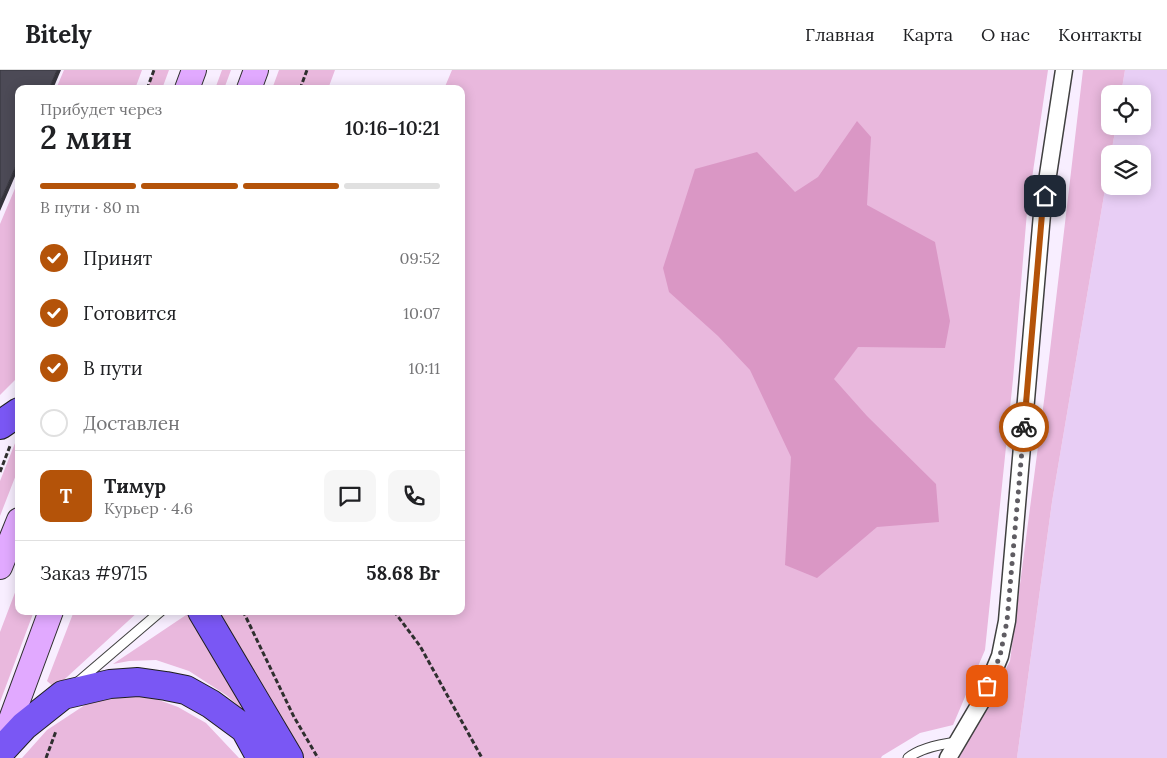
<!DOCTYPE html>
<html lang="ru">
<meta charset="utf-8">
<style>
body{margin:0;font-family:Lora,serif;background:#f6f6f6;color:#202124;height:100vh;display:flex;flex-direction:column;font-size:19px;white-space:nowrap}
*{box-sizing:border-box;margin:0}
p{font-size:16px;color:#757577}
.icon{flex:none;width:28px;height:28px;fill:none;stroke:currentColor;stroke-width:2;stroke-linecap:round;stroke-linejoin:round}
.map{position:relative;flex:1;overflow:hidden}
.panel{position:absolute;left:15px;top:15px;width:450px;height:530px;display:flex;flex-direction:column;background:#fff;border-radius:10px;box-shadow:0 2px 12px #0003}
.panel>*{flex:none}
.controls{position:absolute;left:1101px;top:15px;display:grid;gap:10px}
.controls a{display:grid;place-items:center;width:50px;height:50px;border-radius:10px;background:#fff;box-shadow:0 2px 12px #0003;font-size:25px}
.pin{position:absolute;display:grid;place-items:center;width:42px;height:42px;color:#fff;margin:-21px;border-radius:10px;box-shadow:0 2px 8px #0006}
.courier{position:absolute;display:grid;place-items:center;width:50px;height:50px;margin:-25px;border:4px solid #b45309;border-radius:50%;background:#fff;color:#222;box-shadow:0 1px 6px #0007}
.summary em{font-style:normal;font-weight:600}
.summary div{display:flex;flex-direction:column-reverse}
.summary{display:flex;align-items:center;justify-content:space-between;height:85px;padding:0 25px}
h1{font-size:32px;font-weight:600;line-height:38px}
.bar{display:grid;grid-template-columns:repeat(4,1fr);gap:8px 5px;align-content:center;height:60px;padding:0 25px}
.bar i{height:6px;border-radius:4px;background:#e0e0e0}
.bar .on{background:#b45309}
.bar p{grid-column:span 4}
.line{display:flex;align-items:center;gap:12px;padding:0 25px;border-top:1px solid #e0e0e0}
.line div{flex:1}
.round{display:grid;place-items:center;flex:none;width:52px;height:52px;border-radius:10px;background:#f6f6f6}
ol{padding:0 25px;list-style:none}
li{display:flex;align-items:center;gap:15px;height:55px}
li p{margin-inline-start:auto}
li .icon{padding:5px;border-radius:50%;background:#b45309;color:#fff;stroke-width:4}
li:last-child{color:#757577}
li i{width:28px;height:28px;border:2px solid #e0e0e0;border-radius:50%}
header{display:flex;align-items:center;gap:30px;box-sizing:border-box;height:70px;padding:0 25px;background:#fff;border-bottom:1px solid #e0e0e0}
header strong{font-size:24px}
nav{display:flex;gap:28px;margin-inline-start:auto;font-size:18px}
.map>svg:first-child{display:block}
</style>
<header>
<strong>Bitely</strong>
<nav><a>Главная</a><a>Карта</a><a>О нас</a><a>Контакты</a></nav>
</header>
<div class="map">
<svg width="1167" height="688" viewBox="0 0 1167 688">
<rect width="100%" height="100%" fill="#f8eeff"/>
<path fill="#e8cef5" d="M1125 0H1167V688H1017L1052 432 1110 90V116H1142V84H1111L1116 56H1142V24H1121Z"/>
<path fill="#e9b8dd" d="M64 0H142L135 19H56Z
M154 0H169L162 19H147Z
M222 0H231L224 19H215Z
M279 0H335L328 19H272Z
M452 0H1048L1027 142 1013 309 985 580 953 655 920 663 882 686 881 688H301L212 541H461V19H444Z
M1083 0H1125L1121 24H1110V56H1116L1111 84H1110V90L1052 432 1017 688H959L1010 591 1045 323Z
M19 109V306L0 325V154Z
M19 363V397L0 446V411Z
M19 512V541H34L0 632V562Z
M74 541H139L55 618 47 611Z
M189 543 249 645 226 625 189 601 156 590 129 591 113 594Z
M145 625 178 637 206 653 239 688H22L47 660 91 631Z"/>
<path fill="#da97c5" d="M857 51 871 67 867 135 935 172 950 251 945 278 858 277 834 309 867 346 936 414 939 452 877 457 817 508 785 495 791 387 750 300 718 266 669 222 663 198 695 99 757 82 795 122 818 107Z"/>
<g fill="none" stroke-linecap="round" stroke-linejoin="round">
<defs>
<path id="lane" d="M78 612 161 541
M908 688C920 678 942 674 956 672"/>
<path id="street" d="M948 688 981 632 1000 586 1007 551 1042 144 1064 0"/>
<path id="secondary" d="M187 19 194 0
M249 19 256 0
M0 497 19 450
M0 679 51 541"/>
<path id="highway" d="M0 355 19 342
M202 541 289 688
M0 682 24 656 63 625 110 614 138 612 166 616 186 620 211 634 245 659 261 688"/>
</defs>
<use href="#lane" stroke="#404040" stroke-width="11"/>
<use href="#street" stroke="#404040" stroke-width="19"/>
<use href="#secondary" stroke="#2f2f2f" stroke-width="26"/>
<use href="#highway" stroke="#1e1e1e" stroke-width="30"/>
<path stroke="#2f2f2f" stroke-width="3" stroke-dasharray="5 2.5" stroke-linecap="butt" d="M147 19 154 0
M300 19 307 0
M0 402 10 376
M243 541 294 647 318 688
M394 541 420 576 482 688
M46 688 56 661"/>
<use href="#lane" stroke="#fff" stroke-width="9"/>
<use href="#street" stroke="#fff" stroke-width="16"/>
<use href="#secondary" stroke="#e1a9ff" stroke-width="24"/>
<use href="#highway" stroke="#7a57f4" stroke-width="28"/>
</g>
<path fill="#35343c" d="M57 0H61L53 19H49Z
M19 89V97L0 141V132Z"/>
<path fill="#4c4a56" stroke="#35343c" d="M0 0H57L49 19H19V89L0 132Z"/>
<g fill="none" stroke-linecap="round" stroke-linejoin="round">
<path stroke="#5f5c62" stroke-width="5" stroke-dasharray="0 9" d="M987 616 1000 586 1007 551 1024 357"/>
<path stroke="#b45309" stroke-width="6" d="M1024 357 1042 144 1045 126"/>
</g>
</svg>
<div class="controls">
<a><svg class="icon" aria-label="locate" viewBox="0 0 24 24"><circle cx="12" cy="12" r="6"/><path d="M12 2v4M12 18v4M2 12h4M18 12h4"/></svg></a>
<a><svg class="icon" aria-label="layers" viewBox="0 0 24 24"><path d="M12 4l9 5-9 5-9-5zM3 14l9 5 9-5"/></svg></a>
</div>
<div class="pin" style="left:987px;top:616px;background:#ea580c"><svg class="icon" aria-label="bag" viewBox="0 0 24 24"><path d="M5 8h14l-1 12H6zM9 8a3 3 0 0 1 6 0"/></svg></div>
<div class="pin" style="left:1045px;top:126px;background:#1f2937"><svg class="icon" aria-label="home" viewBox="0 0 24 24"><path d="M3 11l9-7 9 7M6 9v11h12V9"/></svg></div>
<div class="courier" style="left:1024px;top:357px"><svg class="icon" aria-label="bike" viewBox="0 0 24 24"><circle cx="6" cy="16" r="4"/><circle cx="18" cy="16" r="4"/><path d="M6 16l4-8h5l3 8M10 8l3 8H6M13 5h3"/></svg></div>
<section class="panel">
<div class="summary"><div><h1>2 мин</h1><p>Прибудет через</p></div><em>10:16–10:21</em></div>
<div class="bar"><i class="on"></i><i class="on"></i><i class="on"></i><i></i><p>В пути · 80 m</p></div>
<ol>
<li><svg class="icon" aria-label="check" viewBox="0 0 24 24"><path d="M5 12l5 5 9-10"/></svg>Принят<p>09:52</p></li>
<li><svg class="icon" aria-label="check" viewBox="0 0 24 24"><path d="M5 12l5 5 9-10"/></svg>Готовится<p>10:07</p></li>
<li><svg class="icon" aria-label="check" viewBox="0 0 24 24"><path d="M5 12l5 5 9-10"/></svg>В пути<p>10:11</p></li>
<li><i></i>Доставлен</li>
</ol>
<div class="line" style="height:90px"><b class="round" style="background:#b45309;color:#fff">Т</b><div><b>Тимур</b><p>Курьер · 4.6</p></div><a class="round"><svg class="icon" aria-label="chat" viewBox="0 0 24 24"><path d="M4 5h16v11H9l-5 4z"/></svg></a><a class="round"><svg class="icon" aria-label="phone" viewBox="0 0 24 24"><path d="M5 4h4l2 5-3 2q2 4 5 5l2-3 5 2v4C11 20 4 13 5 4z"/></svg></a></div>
<div class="line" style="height:65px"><div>Заказ #9715</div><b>58.68 Br</b></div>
</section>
</div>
